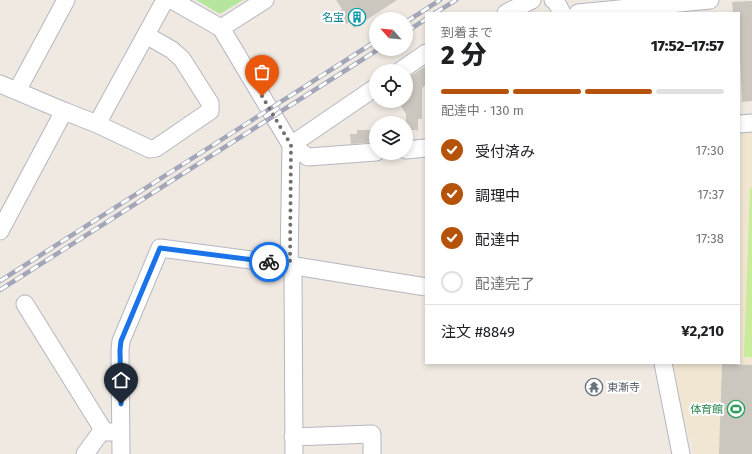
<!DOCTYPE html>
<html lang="ja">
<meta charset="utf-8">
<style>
body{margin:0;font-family:"Fira Sans","Noto Sans JP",sans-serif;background:#f6f6f6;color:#202124;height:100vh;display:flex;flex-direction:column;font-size:15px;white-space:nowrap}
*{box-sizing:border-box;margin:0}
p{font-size:13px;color:#757577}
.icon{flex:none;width:22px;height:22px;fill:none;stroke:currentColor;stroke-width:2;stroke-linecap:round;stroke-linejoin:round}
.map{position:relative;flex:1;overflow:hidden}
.side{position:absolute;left:425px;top:12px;width:315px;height:352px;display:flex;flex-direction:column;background:#fff;border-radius:0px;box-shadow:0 2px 6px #0003}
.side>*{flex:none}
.needle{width:26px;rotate:297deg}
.tools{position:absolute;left:369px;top:12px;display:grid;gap:8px}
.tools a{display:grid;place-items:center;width:44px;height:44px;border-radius:50%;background:#fff;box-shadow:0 2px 6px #0003;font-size:20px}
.pin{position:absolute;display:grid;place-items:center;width:34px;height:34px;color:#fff;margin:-41px -17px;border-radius:50% 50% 50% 0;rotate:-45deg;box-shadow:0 0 4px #0007}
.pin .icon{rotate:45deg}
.courier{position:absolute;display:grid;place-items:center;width:40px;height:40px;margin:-20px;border:3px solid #1a73e8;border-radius:50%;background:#fff;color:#222;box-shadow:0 1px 5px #0007}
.head em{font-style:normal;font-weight:800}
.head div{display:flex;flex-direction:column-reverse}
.head{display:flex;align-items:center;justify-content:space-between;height:68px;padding:0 16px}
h1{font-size:26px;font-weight:800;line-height:30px}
.bar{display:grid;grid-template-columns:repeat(4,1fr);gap:6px 4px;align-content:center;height:48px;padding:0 16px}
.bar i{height:5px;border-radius:3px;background:#e0e0e0}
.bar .active{background:#b45309}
.bar p{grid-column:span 4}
.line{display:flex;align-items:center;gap:10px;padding:0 16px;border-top:1px solid #e0e0e0}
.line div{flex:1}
ol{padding:0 16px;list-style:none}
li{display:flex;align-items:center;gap:12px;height:44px}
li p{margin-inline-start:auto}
li .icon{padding:4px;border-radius:50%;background:#b45309;color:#fff;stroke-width:4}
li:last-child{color:#757577}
li i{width:22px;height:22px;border:2px solid #e0e0e0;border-radius:50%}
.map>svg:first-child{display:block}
</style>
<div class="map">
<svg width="752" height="454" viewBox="0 0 752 454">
<rect width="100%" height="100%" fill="#efe9e1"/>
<path fill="#f0e6d1" d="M752 130V454H695L666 363H739V131Z"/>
<path fill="#b6e59e" d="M196 0H243L220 14Z"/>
<path fill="#c9ec9a" d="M750 188H752V357H744Z"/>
<path fill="#cbc7bf" d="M336 0H397L354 28 350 22 346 24 338 12 342 9Z
M752 1V101L742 102 739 34V13H733L732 2Z
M426 66V85L422 88V119H418V133L417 130H406V114L398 101H406V79Z
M357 130H376V142L351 144 350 134H357Z
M722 364 752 365V454H719Z"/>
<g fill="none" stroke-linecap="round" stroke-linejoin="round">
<defs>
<path id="street" d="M172 0 221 28 291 145 308 157 376 152
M553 0H555L562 13
M506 13 532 0
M578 13 710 0
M221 28 265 0
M400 71 426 53
M0 84 64 111 97 124 150 149 156 148 210 111V103L182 59 172 50 146 35
M17 91 66 0
M97 124 165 0
M739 124 752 123
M406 150 426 148
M0 231 64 111
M25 304 102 428 101 432
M663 363 681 454
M293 437 372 434V454
M85 454 101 432H113
M121 454 120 350 121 341 160 248 289 265 426 287
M294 454 293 272 289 265 291 145 376 87"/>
</defs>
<use href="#street" stroke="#b4b7c1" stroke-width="19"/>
<use href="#street" stroke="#fff" stroke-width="17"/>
<defs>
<path id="rail" d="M435 13 456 0
M406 22 440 0
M406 32 426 19
M0 281 376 41
M0 290 379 49"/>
</defs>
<use href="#rail" stroke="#a3a6b8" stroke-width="4.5"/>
<use href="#rail" stroke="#fff" stroke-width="3" stroke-dasharray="9" stroke-linecap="butt"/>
</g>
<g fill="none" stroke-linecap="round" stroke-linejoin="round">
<path stroke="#726f6d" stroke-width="4" stroke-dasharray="0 7.2" d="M262 96 291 145 290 265 269 262"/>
<path stroke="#1a73e8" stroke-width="5" d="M121 404 120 350 121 341 160 248 269 262"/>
</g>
<defs>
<symbol id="building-ring" viewBox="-11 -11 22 22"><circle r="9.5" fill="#fff" stroke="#0f9aa8" stroke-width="1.5"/><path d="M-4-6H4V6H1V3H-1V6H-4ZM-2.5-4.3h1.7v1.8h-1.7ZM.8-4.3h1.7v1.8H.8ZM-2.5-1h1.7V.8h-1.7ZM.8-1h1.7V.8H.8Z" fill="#0f9aa8"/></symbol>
<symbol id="temple-ring" viewBox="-11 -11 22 22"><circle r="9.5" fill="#fff" stroke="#6b7280" stroke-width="1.5"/><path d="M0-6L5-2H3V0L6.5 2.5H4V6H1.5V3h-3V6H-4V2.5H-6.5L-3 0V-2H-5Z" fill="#6b7280"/></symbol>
<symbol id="stadium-ring" viewBox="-11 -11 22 22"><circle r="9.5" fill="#fff" stroke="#2e9e5b" stroke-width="1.5"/><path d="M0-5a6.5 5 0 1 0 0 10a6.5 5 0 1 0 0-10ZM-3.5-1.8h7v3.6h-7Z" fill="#2e9e5b"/></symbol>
</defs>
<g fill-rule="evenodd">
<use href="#building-ring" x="347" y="7" width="20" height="20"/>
<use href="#temple-ring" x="584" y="377" width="20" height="20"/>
<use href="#stadium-ring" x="726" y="399" width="20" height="20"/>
</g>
<g text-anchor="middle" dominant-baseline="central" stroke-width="4" stroke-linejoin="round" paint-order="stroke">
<g font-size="11" fill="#0d838f" stroke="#fff" text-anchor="end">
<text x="344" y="17">名宝</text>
</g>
<g font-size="11" fill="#5b616d" stroke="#fff" text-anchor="start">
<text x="607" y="387">東漸寺</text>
</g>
<g font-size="11" fill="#27864d" stroke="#fff" text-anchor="end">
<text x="723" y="409">体育館</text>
</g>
</g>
</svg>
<div class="tools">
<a><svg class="needle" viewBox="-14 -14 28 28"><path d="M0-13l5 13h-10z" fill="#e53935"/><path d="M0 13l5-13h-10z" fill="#757577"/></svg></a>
<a><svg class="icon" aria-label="locate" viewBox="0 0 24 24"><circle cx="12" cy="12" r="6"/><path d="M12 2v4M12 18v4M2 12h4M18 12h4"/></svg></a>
<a><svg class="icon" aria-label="layers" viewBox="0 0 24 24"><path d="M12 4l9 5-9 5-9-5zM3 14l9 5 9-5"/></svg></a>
</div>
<div class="pin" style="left:262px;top:96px;background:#ea580c"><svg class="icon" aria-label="bag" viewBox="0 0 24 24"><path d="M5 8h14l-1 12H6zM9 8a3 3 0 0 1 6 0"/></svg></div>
<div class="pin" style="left:121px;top:404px;background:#1f2937"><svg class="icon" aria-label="home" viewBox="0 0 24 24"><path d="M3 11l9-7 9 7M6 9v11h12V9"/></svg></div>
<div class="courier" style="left:269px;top:262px"><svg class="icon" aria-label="bike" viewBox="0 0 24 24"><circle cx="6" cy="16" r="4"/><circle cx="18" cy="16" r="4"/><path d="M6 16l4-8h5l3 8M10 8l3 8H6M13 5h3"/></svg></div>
<section class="side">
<div class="head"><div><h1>2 分</h1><p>到着まで</p></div><em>17:52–17:57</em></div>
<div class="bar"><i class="active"></i><i class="active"></i><i class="active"></i><i></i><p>配達中 · 130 m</p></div>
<ol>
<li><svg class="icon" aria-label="check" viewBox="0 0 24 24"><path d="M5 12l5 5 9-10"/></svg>受付済み<p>17:30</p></li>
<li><svg class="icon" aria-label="check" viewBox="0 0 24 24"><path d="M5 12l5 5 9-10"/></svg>調理中<p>17:37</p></li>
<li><svg class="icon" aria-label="check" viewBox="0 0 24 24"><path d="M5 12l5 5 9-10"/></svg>配達中<p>17:38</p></li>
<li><i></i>配達完了</li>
</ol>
<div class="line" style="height:52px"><div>注文 #8849</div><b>¥2,210</b></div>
</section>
</div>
